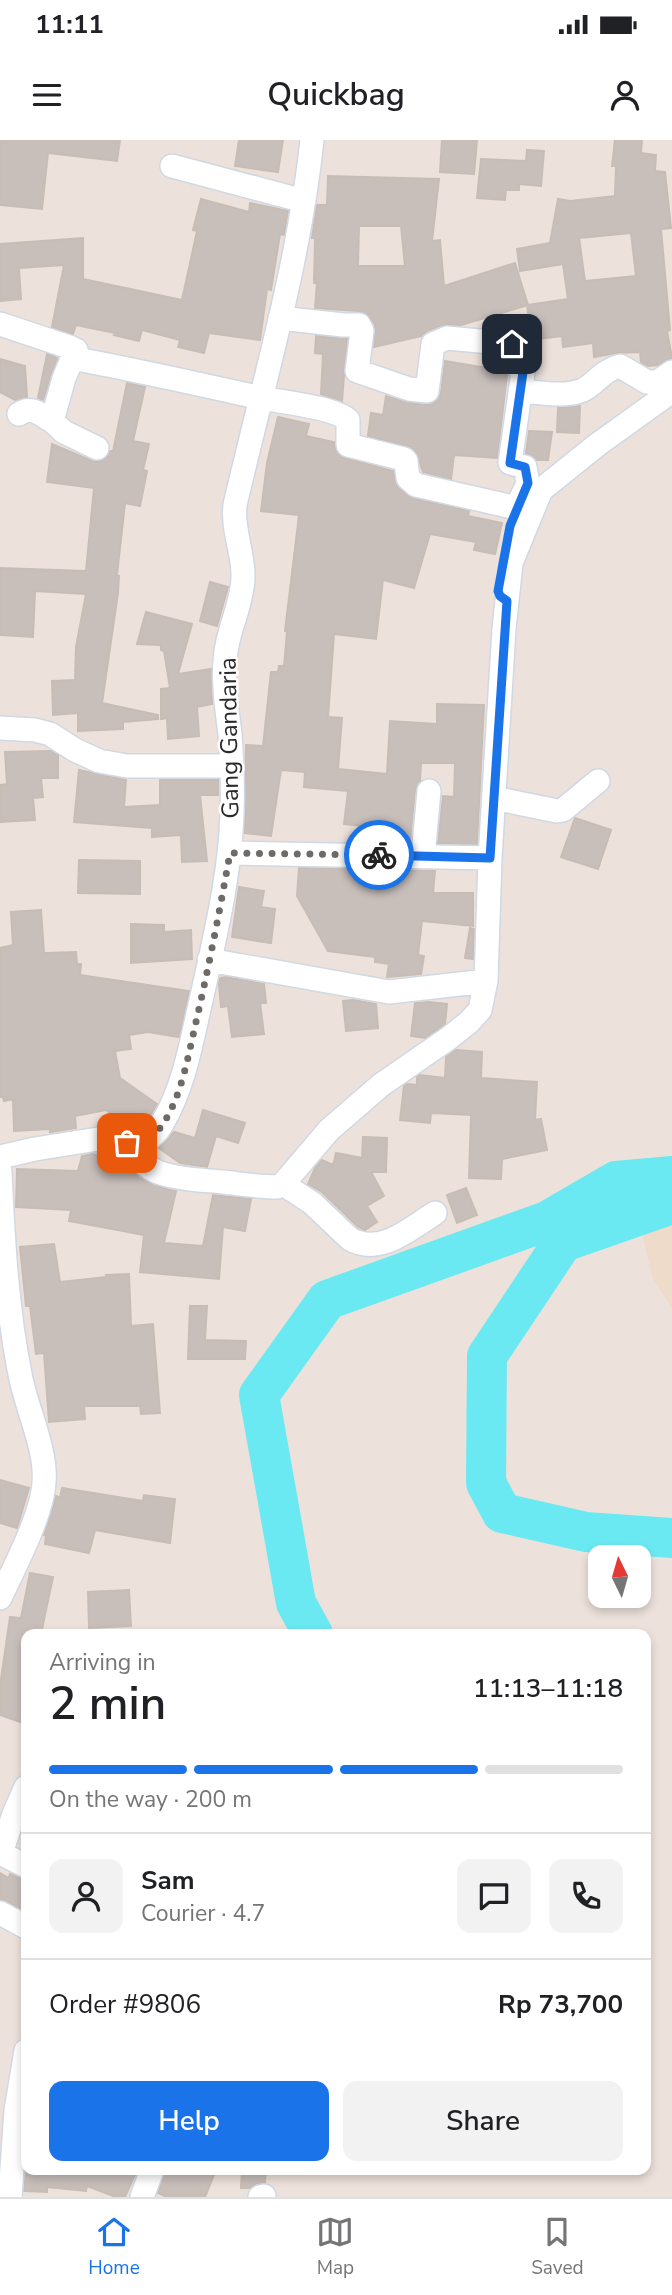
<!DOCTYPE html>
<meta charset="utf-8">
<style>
body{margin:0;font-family:"Nunito Sans",sans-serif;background:#f2f2f2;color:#202124;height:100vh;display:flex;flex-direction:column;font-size:26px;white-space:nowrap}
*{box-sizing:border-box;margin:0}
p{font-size:23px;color:#757577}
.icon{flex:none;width:38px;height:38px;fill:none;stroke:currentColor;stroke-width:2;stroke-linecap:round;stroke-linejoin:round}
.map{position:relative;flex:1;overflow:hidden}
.drawer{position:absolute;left:21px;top:1489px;width:630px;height:546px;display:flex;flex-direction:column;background:#fff;border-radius:14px;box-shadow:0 4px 10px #0003}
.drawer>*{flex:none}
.needle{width:46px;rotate:355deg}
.tools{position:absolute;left:588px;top:1405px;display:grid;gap:14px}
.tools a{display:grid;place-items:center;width:63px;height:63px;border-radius:14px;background:#fff;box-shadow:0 4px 10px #0003;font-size:35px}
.pin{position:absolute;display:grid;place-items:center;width:60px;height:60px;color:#fff;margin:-30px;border-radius:14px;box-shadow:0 4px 10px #0006}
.courier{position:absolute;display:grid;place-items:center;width:70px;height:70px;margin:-35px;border:5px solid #1a73e8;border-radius:50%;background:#fff;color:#222;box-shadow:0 2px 9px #0007}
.overview em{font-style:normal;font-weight:600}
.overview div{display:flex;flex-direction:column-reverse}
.overview{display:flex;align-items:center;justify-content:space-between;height:119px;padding:0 28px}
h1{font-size:46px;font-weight:600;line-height:52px}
.bar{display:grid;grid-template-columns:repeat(4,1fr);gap:10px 7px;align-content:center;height:84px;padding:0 28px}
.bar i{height:9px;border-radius:5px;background:#e0e0e0}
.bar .on{background:#1a73e8}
.bar p{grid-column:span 4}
.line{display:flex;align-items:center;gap:18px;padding:0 28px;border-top:2px solid #e0e0e0}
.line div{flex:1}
.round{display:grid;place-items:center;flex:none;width:74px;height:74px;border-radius:14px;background:#f2f2f2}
.cta{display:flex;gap:14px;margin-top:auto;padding:14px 28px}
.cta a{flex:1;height:80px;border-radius:14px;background:#1a73e8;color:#fff;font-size:28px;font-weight:600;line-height:80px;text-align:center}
.cta a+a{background:#f2f2f2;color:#202124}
.status{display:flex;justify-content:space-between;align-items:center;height:49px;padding:0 35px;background:#fff;direction:ltr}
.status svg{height:19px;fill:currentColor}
header{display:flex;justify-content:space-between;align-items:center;height:91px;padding:0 28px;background:#fff;font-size:32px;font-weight:600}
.tabs{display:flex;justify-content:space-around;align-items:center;height:98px;border-top:2px solid #e0e0e0;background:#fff;font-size:19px;color:#757577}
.tabs a{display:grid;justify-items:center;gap:4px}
.tabs .on{color:#1a73e8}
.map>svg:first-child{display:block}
</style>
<div class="status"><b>11:11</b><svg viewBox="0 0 49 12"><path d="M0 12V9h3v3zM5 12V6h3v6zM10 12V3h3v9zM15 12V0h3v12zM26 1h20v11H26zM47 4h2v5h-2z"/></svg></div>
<header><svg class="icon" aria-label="menu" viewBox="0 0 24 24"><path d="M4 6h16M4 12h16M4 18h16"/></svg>Quickbag<svg class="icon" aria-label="person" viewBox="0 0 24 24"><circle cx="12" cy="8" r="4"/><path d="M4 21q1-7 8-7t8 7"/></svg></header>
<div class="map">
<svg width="672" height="2057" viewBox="0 0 672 2057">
<rect width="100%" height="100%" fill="#ede2db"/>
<path fill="#efdbca" d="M672 1072V1168L653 1140 640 1085Z"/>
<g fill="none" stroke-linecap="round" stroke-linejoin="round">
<path stroke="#6be9f2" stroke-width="40" d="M672 1064 563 1102 487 1216 486 1343 502 1373 586 1392 672 1398
M313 1494 296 1463 259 1255 327 1160 547 1081 616 1041 672 1036"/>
</g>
<path fill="#c8bfbb" stroke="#c8bdb5" stroke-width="2" fill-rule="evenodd" d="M0 0H120L117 21 48 13 42 69 0 65Z
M239 0H283L278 32 235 26Z
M442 0H477L474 34 440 32Z
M615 0H642L641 13 656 15 655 31 665 32 671 88 661 89 670 190 667 191 672 218 658 225 648 226 641 222 640 212 616 213 594 217 593 203 563 207 562 196 532 200 527 165 568 159 563 124 520 131 517 109 550 103 558 59 570 61 615 56 616 26H612ZM631 93 636 136 585 141 579 98Z
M527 10 544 11 541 46 519 44V50H506L505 60 477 58 481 19 526 21Z
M328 36 439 39 432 101 440 100 444 146 515 123 528 165 461 185H442L427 191 421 196 374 207 375 185 367 174 359 171 315 168 317 143H314L315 98H312L317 65H327ZM359 86H401L405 126H358Z
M201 59 249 72 250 63 288 71 284 95 280 94 271 150 267 149 260 200 209 193 204 213 178 207 180 200 142 190 139 201 114 195 115 193 76 185 73 194 52 187 64 125 19 128 21 159 0 161V104L83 98V139L182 160 197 91 193 90Z
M316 196 347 199 342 261 321 254 323 214 315 213Z
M47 214 57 218 43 260 38 258Z
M0 219 25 226 27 257 15 260 0 252Z
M445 221 481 227H502L507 235 497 318 454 315 451 339 423 332 416 312 408 306 368 296 371 273 383 275 386 256 405 262 425 265 432 264 438 260 441 253Z
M127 243 145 247 133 301 149 304 143 330 147 331 140 366 125 363 117 435 119 436 118 453 102 563 158 575V579L123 582V589L78 591V573L53 575 52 541 75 540 76 507 86 454 35 451 33 497 0 495V428L86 431 94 348 47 342 52 304 92 321 99 322 105 319 110 311H113Z
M580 266 579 293 557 292 558 268Z
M278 277 309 284 306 296 334 302 336 311 344 318 393 331 398 348 412 358 469 371 468 376 502 383 495 414 474 410 476 402 430 394 414 448 383 440 376 499 334 494 328 577 342 578 338 629 387 634 390 581 437 584V564L484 565 477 704 438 703 443 656 454 657 455 623H421L420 641 415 650 410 702H384L385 688 344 684 348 651 304 647 305 632 281 630 271 696 245 693 246 605 263 606 271 532H278L279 526H284L287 492 285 491 299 375 261 371 267 323Z
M529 291 552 292 548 320H537L526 313Z
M210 442 228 447 217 486 200 481Z
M146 472 192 484 178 534 211 529 212 564 197 567 199 596 168 599 167 578 161 579V549L170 548 164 511 161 510V505L137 504Z
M51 611 58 615V638H41L43 657 33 658 35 680 0 682V645L7 644 5 612Z
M79 630 126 640 124 667 160 665V640H218V655H200L207 721 182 722 181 695 152 697V688L74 682Z
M575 678 611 690 598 729 561 717Z
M79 720 140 721V754L78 753Z
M299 728 435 731 433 753H473V786L422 781 418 815 424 816 421 834 387 837 389 824 375 822V817L328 811 297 756Z
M239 747 264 751 261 767 275 769 271 803 232 797Z
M41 770 44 813 76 812 77 824H81L80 835 189 851 179 897 148 892 129 895 131 909 115 911 120 938 157 964 147 981 134 990 106 970 75 976 76 988 50 992V989L14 991 13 959 4 961 3 957H0V808L13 805 11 772Z
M131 784 164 785V792L191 790 192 819 131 823Z
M470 788 474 789 473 819 465 818Z
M226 837 264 844 266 863H260L264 894 232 897 228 866 221 867 219 844 220 838Z
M353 860 376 864 378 888 346 891 343 861Z
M429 862 447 864 445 884 425 898 411 896 415 863Z
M456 910 482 912 481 938 537 942 535 980 541 979 547 1010 502 1019 501 1039 469 1038 471 975 431 973 430 983 400 980 404 946 407 944 417 945V937L420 935 445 938 446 917Z
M203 970 245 983 238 1003 216 996 207 1027 180 1023 159 1008 174 992 195 998Z
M363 997 387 998 386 1032H371L384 1056 367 1066 377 1082 365 1090 358 1087 322 1052 308 1044 315 1028 322 1020 333 1025 336 1013 362 1018Z
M92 1014 119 1021 120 1018 125 1019 128 1026 139 1038 153 1045 176 1051 164 1103 203 1106 213 1055 251 1059 245 1091 223 1087 219 1139 140 1132 144 1095 69 1081 71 1070 16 1067 17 1029 78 1031 82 1016Z
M466 1048 477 1075 457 1083 447 1055Z
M54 1104 60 1142 107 1137 106 1135 129 1134 131 1186 153 1184 160 1273 141 1274 140 1266H84L85 1279 49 1282 44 1213 36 1214 30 1166H26L20 1107Z
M190 1166H207L205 1200 246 1201 245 1219H188Z
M0 1340 29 1348 17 1388 0 1383Z
M62 1348 143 1361 144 1355 175 1359 170 1403 95 1390 89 1413 45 1404 46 1396 44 1395 56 1356 60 1358Z
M30 1433 53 1437 41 1494H26V1584L0 1575V1546L10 1477 21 1478Z
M129 1450 131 1486 89 1488 88 1452Z
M0 1733 9 1738 10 1734 26 1741V1771L0 1759Z
M26 2029V2030H137L125 2057H116L87 2046 86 2051 47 2047V2052L24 2051Z
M166 2030H216L205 2057H167L158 2053Z
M242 2030H266L265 2042 257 2043 249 2048H241Z"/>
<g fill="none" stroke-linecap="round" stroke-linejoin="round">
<defs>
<path id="street" d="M172 26 304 61
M280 178 343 185H359L362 191 357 231 409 249 427 251 433 204 447 198 512 204 515 223 523 232 510 323 525 327 528 343 516 369
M0 184 72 208 82 220 87 221C145 232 203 245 261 258 282 262 334 267 348 280V305L404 319 406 321 408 338 416 345 517 368
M521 251C539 252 565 258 583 250 597 243 601 231 620 226L647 242H657L672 232
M19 274C31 265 41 275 52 281L64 238 76 210
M52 281 64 292 97 308
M0 588 35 590 50 594 75 610 99 621 127 626H232
M494 658 557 671 563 670 598 641
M230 713 490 718
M423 716 429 651
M209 820 389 852 486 841
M135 1005C138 1041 197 1039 223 1042 241 1044 259 1047 277 1047L283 1044 329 990 381 945 449 898 469 882 480 870 486 841 490 718 504 489 511 423 541 350 597 305 672 251
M0 1017 35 1009 98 999 135 1005C147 1001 157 994 163 982 185 945 192 898 202 856 215 796 230 736 232 674 233 647 232 621 230 594 227 570 223 545 225 521 226 492 242 467 243 438 244 413 232 391 235 365 263 244 299 124 312 0
M0 1031C3 1099 7 1172 21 1239 28 1272 47 1311 44 1343 42 1375 14 1428 0 1458
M283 1044 312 1063 350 1099C380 1116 410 1089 435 1073
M0 1713 26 1726
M1 1713 14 1674 26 1647
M0 1773 26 1787
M10 2057 16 1970 26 1911
M142 2057 152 2030
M260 2057 264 2056"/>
</defs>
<use href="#street" stroke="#d0d8e3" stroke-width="26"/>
<use href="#street" stroke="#fff" stroke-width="23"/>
</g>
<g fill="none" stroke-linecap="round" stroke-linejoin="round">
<path stroke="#6e6a68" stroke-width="7" stroke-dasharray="0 12.6" d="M127 1003C142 1006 155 996 163 984 182 955 188 916 196 882 209 826 220 769 230 713L379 715"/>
<path stroke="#1a73e8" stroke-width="9" d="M379 715 490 718 507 461 500 456 498 451 510 386 528 343 525 327 510 323 523 232 515 223 512 204"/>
</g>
<g text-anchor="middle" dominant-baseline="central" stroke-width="5" stroke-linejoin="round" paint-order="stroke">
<g font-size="24" fill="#2a2a2a" stroke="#fff">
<text transform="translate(229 598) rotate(-91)">Gang Gandaria</text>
</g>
</g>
</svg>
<div class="tools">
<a><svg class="needle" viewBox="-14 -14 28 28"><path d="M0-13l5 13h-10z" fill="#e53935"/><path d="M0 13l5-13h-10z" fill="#757577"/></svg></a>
</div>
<div class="pin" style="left:127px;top:1003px;background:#ea580c"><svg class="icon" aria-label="bag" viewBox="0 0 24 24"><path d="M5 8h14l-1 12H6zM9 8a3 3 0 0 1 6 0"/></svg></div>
<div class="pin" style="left:512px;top:204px;background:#1f2937"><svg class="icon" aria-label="home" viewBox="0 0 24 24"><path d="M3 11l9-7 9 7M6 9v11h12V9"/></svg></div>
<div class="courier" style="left:379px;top:715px"><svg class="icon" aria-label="bike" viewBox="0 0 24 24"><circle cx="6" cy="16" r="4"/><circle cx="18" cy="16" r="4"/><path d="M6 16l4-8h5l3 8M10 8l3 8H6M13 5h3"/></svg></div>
<section class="drawer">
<div class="overview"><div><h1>2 min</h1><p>Arriving in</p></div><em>11:13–11:18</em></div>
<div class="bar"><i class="on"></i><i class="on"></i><i class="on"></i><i></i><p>On the way · 200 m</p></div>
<div class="line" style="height:126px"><a class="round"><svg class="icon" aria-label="person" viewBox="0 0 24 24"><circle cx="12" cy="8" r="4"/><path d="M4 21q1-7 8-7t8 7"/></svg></a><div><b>Sam</b><p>Courier · 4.7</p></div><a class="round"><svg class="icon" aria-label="chat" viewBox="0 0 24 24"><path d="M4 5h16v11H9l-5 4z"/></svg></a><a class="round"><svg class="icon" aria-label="phone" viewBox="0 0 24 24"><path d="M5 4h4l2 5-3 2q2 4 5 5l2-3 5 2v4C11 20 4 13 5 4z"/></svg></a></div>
<div class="line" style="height:91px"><div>Order #9806</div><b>Rp 73,700</b></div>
<div class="cta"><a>Help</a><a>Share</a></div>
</section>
</div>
<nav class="tabs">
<a class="on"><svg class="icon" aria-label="home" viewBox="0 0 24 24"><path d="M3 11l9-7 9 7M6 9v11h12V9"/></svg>Home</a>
<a><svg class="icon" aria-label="map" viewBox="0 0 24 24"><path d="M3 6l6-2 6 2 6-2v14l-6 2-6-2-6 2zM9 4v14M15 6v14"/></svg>Map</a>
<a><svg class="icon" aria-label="saved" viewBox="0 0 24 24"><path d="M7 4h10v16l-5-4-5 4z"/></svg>Saved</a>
</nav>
